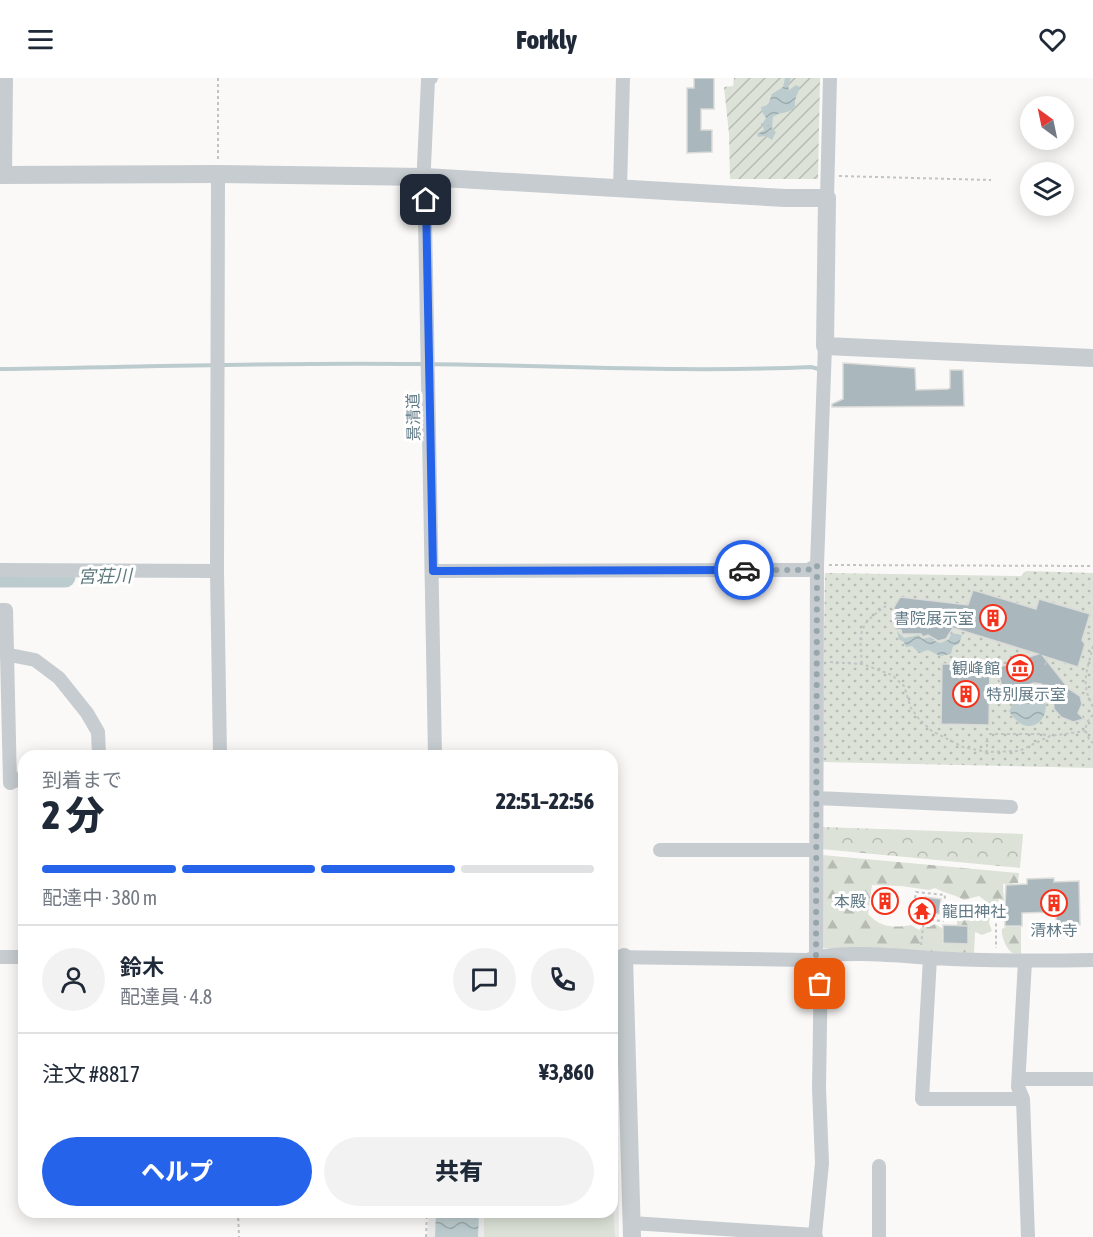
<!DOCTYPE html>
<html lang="ja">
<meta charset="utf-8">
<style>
body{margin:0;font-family:"Asap Condensed","Noto Sans JP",sans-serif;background:#f2f2f3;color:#1f2937;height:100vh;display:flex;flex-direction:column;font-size:22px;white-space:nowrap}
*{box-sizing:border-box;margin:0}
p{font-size:20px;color:#747a83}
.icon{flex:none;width:33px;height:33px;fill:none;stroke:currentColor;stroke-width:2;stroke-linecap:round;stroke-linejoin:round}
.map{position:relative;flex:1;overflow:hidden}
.drawer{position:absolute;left:18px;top:672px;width:600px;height:468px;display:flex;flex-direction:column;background:#fff;border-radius:18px;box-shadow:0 3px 15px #0003}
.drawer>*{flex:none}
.needle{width:39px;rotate:327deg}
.tools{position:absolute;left:1020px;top:18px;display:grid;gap:12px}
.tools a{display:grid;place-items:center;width:54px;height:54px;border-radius:50%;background:#fff;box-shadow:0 3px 15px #0003;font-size:30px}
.pin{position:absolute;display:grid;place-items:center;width:51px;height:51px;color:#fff;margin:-26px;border-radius:12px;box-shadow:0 3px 9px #0006}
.courier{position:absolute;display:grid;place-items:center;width:60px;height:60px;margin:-30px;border:4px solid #2563eb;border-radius:50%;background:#fff;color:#222;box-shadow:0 2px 8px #0007}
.overview em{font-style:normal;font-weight:800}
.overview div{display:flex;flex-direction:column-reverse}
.overview{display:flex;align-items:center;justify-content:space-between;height:102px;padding:0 24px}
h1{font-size:39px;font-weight:800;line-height:45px}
.bar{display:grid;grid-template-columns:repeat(4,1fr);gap:9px 6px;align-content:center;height:72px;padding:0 24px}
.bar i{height:8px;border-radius:4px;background:#e0e1e3}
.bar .on{background:#2563eb}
.bar p{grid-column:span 4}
.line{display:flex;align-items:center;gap:15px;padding:0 24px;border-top:2px solid #e0e1e3}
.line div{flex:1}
.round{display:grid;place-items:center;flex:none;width:63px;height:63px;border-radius:32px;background:#f2f2f3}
.action{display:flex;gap:12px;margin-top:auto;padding:12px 24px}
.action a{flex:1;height:69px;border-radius:36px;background:#2563eb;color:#fff;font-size:24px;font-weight:800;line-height:69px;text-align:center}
.action a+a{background:#f2f2f3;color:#1f2937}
header{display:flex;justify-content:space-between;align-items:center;height:78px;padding:0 24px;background:#fff;font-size:27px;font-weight:800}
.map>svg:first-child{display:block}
</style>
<header><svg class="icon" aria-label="menu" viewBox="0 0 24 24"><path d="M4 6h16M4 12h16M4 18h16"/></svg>Forkly<svg class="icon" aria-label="heart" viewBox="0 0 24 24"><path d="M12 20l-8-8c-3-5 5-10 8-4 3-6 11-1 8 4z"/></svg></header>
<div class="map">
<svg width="1093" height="1159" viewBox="0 0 1093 1159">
<defs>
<pattern id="grass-dots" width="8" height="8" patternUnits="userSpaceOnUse" patternTransform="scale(1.5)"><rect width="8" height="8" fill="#dce2d7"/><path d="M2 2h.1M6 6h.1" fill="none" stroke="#b6bcb4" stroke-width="1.8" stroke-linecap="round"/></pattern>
<pattern id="forest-firs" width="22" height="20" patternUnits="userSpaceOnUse" patternTransform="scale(1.5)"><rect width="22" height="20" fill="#dce2d7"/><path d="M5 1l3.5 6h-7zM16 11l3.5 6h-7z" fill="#b6bcb4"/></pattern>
<pattern id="park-crowns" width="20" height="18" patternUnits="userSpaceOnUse" patternTransform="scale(1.5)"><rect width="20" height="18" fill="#dce2d7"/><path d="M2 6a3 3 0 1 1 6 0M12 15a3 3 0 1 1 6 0" fill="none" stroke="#b6bcb4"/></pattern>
<pattern id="garden-furrows" width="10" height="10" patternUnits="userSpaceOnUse" patternTransform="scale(1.5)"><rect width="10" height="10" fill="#dce2d7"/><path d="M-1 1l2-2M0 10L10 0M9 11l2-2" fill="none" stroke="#b6bcb4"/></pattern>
<pattern id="water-waves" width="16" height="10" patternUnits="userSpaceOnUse" patternTransform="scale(1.5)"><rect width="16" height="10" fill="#bcccce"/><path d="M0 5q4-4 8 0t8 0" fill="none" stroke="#9cabad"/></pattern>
</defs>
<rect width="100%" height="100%" fill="#faf9f7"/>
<path fill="#eaebea" d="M612 979 618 1074 619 1159H427L429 1134H612Z"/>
<path fill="url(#grass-dots)" d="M1026 493 1093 495V690L822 684 825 495 1021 498Z"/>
<path fill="url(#forest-firs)" d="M822 777 1019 795 1018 805 1003 806 1004 823 999 821 997 826 992 828 979 818 964 822C954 816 944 815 935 810L929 812 901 808 872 807 868 836C881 850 895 850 911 847L919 852 922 849H929L935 846 942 850V866H968L969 848 957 847V840L962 835 975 834 979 837 988 836 990 838 989 845 992 853 982 857 975 854 974 875 823 870Z
M1006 849H1021V876L1012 875C1006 870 1001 858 1002 851Z"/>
<path fill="url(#park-crowns)" d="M823 749 1023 756 1020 790 821 771Z"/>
<path fill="url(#garden-furrows)" d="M734 0H820L818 101H730L729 56 724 9 733 8Z"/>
<path fill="#dce2d7" d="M612 1096 615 1159H484V1134H612Z"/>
<path fill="url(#water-waves)" d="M785 0H791L788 7 789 12 796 7 800 9 795 22V29C788 37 780 33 773 39L772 51 776 54 772 62 766 58 758 59 757 56 764 52 762 46 766 40 762 34 761 29 768 27 772 16 783 9Z
M897 553 904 560 919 557 922 561 931 559 933 562 940 565 948 562 952 555 962 557 959 566 953 568 951 576 940 578 928 572 919 575 912 568 906 569 904 564 899 561Z
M1029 613C1066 619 1034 674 1009 633L1020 614Z
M436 1134H479L478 1159H435Z"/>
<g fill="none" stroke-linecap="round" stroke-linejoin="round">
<path stroke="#bcccce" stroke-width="4" d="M0 291C139 289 278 284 417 286 549 287 679 295 811 289L819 291"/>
<path stroke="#bcccce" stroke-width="21" d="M0 499H65"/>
</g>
<path fill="#aab7bc" stroke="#dbdbd9" stroke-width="1.5" d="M694 0H714V31H701V52H712V74L687 75V10H694Z
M843 285 915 290 916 312 948 311 950 310V292H963L964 328 832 329V326L843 321Z
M973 512 1036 531 1039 521 1090 536 1082 562 1085 566 1078 589 1043 578 1069 611 1080 618 1082 626 1078 635 1084 641 1073 644 1061 639 1054 631 1053 618 1041 606 1034 605 1004 614 996 590 1038 576 953 550 946 561 938 563 928 557 923 559 921 556H902L901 552 895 551 894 529 900 519 968 527Z
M942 586H990L989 647 941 646Z
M1054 800V804L1079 803 1080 847 1056 848V834L1022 835V848H1005V840H1002L1001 829H1005L1006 807 1027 806V801Z
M877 815 894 817 892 830 875 828Z
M925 819 941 821 939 836 923 835Z
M943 847 968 848V866L943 865Z"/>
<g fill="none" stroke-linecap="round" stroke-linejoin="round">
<path stroke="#c0c4c5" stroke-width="2" stroke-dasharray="3 3" stroke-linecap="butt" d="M218 0V81
M761 46 772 48
M839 98 991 102
M829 487 1093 488
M1087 555 1093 556
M1093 568C1087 594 1080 604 1093 629
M830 584 862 586 892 597 904 608 911 630 919 641 932 653 963 669 987 674 1019 673 1050 658 1086 653
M862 586C859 554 858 547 886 528
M1045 587 1047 581
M1093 637C1084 645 1083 656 1093 665
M989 656H1042L1050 658
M987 660V674
M910 826H914L913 840 943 843 944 829 996 834V870
M914 826 916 814 945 817 944 829
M921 867 924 841
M238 1134 239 1159
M426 1159 427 1134"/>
<path stroke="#c6cccf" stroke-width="14" d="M431 0 428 2 424 88 435 678
M218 96 217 493 220 678
M5 97 6 0
M620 110 623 0
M827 120 830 0
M0 492 217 493
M433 493 808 492 817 487
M0 532H6L10 705 24 699
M5 576 35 582 59 600 87 635 98 654 99 678
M817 720 1011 729
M660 772H815
M0 879H24
M612 879 808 882C833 871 903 878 932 880 986 883 1039 883 1093 882
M930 880 922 1021H1023
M1025 883 1018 1009 1023 1021 1028 1159
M1019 1001H1093
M632 1145 815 1157
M816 1159 815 1157 822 1085 819 1010 821 886 816 878 817 487 825 268
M879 1159V1088"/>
<path stroke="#c6cccf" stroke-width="18" d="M0 97 218 96 425 99 785 120H827L825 268 1093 280
M624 879 632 1159"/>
</g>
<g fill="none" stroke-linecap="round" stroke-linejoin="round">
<path stroke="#97a6ad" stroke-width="6" stroke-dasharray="0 10.8" d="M744 492H808L817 487 816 878 821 886 820 906"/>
<path stroke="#2563eb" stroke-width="8" d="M426 122 433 493 744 492"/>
</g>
<defs>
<symbol id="building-ring" viewBox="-11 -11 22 22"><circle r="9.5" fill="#fff" stroke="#f5321c" stroke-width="1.5"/><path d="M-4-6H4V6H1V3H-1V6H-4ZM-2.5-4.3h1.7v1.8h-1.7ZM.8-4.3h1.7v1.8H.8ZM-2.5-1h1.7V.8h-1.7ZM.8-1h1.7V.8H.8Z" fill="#f5321c"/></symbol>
<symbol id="museum-ring" viewBox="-11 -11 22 22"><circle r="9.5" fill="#fff" stroke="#f5321c" stroke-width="1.5"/><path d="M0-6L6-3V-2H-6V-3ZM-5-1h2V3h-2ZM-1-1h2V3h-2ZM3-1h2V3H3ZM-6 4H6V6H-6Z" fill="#f5321c"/></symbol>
<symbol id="temple-ring" viewBox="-11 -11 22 22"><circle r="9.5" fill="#fff" stroke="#f5321c" stroke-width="1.5"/><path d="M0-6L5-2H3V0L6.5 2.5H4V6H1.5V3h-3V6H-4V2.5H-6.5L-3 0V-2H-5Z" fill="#f5321c"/></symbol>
</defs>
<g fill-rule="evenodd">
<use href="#building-ring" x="978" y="525" width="30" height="30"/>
<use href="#museum-ring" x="1005" y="575" width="30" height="30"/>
<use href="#building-ring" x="951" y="601" width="30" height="30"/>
<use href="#building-ring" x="870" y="808" width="30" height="30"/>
<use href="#building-ring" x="1039" y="810" width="30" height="30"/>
<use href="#temple-ring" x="907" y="818" width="30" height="30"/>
</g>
<g text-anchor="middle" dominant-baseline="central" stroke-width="6" stroke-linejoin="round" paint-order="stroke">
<g font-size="16" fill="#617a85" stroke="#fff">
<text transform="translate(413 339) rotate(-91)">景清道</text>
</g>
<g font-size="16" fill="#617a85" stroke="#fff" text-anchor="end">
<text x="974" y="540">書院展示室</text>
<text x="1000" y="590">観峰館</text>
<text x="986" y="616" text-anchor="start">特別展示室</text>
<text x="866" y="823">本殿</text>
<text x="942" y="833" text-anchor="start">龍田神社</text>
<text x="1054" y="852" text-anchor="middle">清林寺</text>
</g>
<g font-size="18" font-style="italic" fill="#5d797e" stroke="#fff">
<text transform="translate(105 498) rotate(-1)">宮荘川</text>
</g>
</g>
</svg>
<div class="tools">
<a><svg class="needle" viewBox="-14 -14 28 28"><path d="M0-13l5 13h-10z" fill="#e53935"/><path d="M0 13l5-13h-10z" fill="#747a83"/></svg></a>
<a><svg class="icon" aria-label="layers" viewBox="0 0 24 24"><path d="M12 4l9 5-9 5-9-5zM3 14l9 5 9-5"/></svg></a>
</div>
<div class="pin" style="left:820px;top:906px;background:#ea580c"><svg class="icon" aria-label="bag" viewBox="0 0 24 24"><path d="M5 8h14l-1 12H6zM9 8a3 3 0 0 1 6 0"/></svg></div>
<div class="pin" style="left:426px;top:122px;background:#1f2937"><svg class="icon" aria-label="home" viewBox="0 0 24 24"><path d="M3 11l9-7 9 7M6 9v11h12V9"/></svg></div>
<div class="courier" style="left:744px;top:492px"><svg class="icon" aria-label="car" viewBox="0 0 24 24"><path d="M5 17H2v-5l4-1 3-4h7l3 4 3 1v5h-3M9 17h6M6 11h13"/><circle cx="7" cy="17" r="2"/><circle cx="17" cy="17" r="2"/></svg></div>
<section class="drawer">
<div class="overview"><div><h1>2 分</h1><p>到着まで</p></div><em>22:51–22:56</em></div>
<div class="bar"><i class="on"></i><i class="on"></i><i class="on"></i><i></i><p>配達中 · 380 m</p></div>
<div class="line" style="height:108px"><a class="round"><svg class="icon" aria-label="person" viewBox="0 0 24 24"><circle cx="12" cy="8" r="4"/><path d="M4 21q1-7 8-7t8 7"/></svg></a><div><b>鈴木</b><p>配達員 · 4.8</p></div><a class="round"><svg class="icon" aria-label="chat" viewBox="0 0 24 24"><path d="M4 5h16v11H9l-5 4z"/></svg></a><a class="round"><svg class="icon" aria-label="phone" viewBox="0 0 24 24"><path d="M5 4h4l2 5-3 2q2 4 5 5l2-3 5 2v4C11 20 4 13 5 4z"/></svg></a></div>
<div class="line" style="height:78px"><div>注文 #8817</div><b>¥3,860</b></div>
<div class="action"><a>ヘルプ</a><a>共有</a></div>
</section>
</div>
